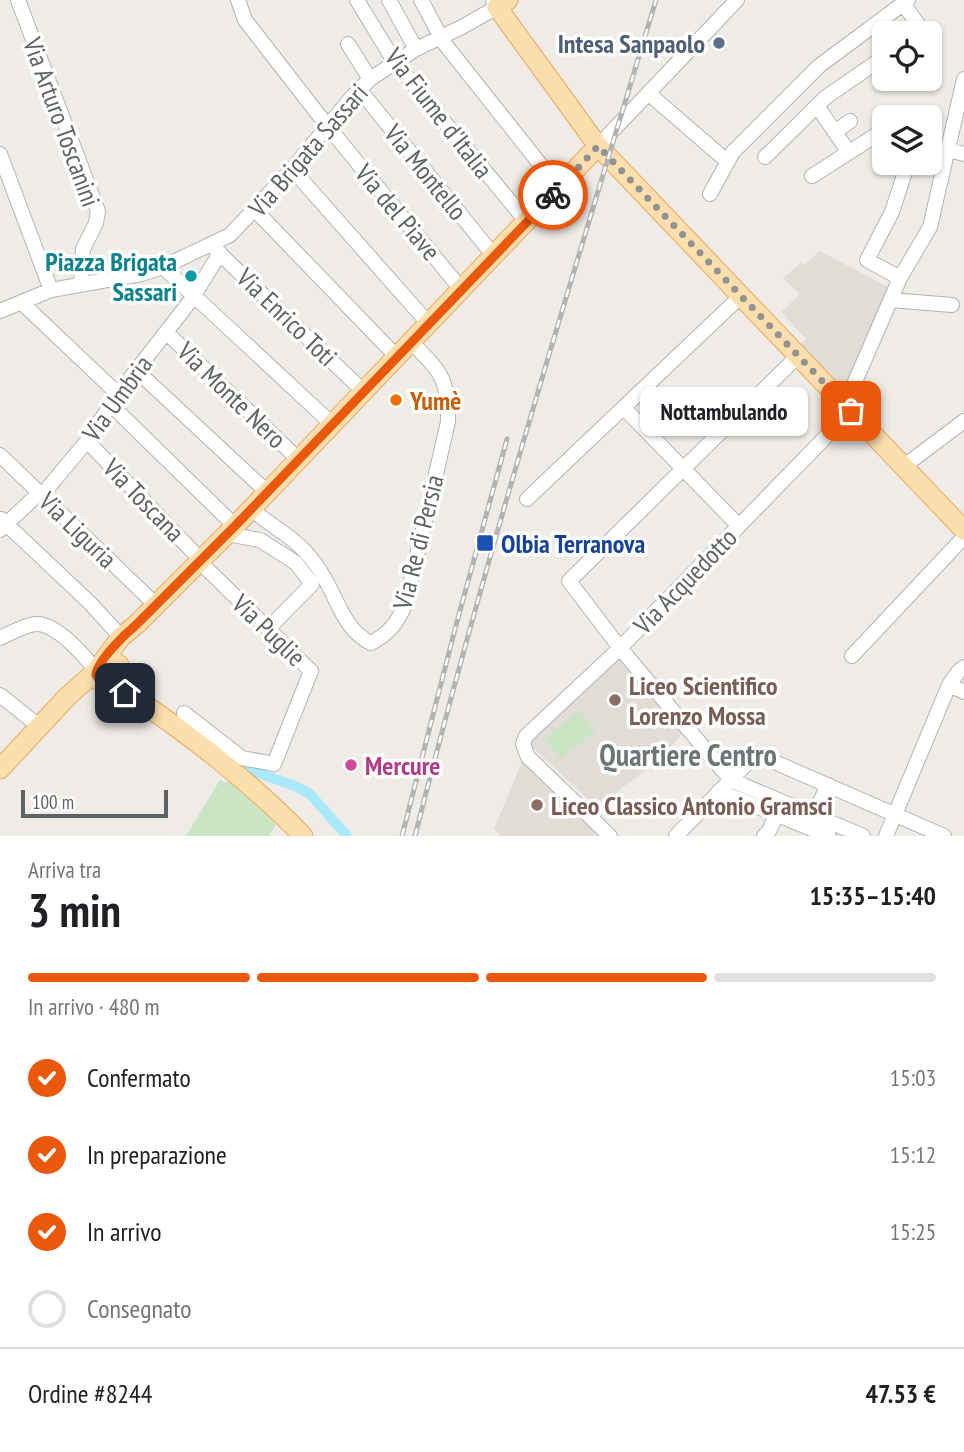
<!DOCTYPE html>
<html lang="it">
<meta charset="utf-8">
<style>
body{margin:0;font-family:"PT Sans Narrow",sans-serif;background:#f6f6f6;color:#202124;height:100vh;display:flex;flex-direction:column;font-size:26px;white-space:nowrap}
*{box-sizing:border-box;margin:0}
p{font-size:23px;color:#757577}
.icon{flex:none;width:38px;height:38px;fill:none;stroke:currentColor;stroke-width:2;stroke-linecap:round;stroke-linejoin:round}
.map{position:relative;height:836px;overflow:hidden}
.details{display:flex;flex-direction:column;background:#fff;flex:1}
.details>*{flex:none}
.fabs{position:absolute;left:872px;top:21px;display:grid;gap:14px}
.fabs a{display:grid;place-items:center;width:70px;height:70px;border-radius:10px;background:#fff;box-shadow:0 2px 5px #0004;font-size:35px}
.scale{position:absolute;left:21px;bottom:18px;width:147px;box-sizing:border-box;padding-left:7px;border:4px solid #5d6365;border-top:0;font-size:19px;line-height:24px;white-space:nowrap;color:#5d6365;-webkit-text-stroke:5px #fff;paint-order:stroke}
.pin{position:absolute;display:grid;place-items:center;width:60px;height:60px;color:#fff;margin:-30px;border-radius:14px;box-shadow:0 4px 10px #0006}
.courier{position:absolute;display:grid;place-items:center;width:70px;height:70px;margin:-35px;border:5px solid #ea580c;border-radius:50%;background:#fff;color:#222;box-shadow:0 2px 9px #0007}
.bubble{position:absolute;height:49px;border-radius:10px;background:#fff;box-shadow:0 2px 5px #0004;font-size:23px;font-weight:800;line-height:49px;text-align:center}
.headline em{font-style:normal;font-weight:800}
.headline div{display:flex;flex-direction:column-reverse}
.headline{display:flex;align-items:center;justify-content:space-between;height:119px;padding:0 28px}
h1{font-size:46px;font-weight:800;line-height:52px}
.bar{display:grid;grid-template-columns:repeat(4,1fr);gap:10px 7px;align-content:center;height:84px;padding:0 28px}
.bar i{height:9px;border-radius:5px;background:#e0e0e0}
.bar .selected{background:#ea580c}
.bar p{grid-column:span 4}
.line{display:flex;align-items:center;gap:18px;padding:0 28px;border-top:2px solid #e0e0e0}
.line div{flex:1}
ol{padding:0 28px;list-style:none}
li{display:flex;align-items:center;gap:21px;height:77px}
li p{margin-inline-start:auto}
li .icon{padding:7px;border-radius:50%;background:#ea580c;color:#fff;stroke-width:4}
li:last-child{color:#757577}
li i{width:38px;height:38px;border:4px solid #e0e0e0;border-radius:50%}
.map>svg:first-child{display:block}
</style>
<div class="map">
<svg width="964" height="836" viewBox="0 0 964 836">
<rect width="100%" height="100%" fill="#efebe6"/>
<path fill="#e2dcd7" d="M820 251 888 287 849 382 842 389 800 344 806 339 781 312 800 294 783 278 801 263 804 265Z
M620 656 683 733 661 758 597 807 529 744Z
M523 759 601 836H501L494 829Z"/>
<path fill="#cae5c3" d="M579 711 596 731 561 759 544 739Z
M230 778 279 819 269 836H186L220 780 226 783Z"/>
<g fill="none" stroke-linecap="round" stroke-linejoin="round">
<path stroke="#a9e9fc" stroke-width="10" d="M233 764 295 786 310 794 347 836"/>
<defs>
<path id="minor" d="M18 0 98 211 96 223 83 249 81 284
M238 0 245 20 325 123 461 289
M357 0 394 61 527 222
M389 0 416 49
M421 0 444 43 559 188
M903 4 918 24 917 33
M348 44 370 79
M359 89 494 256
M648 93 728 162
M817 106 848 151
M835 132 850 121
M598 146 737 0
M948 150 964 154
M0 154 51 290
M765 157 826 97 884 57
M292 169 428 323
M812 176 884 130
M710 194 733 152 819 66 908 0
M255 210 396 356
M215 249 363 391
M163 267 332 424
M900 278 867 260 892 212 908 163
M891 300 952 305
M21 302 118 394
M0 311 51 290 141 274 163 267 230 235 292 169 352 97 370 79 416 49 462 27 497 7 493 1
M166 332 298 459
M798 356 569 581 620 648 731 780 863 836
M137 371 267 492
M111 405 235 526
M845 405 900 278 930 227 964 79
M624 408 739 526
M87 441 197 556 206 568 311 671 274 764 242 758 184 713
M0 455 156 605
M903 467 964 421
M527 499 740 297
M251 509C280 533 301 539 322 574 337 597 344 631 371 643 390 633 397 623 406 603L448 422C449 378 440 371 411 342
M1 519 90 603 121 637
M0 530 35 497 42 495 87 441 118 394 191 300 220 253
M227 534 260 540 296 563 312 584 268 629
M0 638C11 633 24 625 36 624 56 623 85 656 96 671
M852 656 964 537
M949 685 964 692
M0 695 40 727
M719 791 829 836
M813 817 828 785
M610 836 528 757 523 744 526 736 620 648 851 411
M676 836 756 754 944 836
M764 836 769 831 780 807
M886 836 949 685 958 672 964 667"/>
<path id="major" d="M508 0 497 7 598 146 964 530
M104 661 112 660 119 665 121 674 137 698
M96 671C96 676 96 677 99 681 101 684 133 697 141 702 199 742 255 786 303 836
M0 769 67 697 96 671 121 637 137 624 235 526 598 146"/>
</defs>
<use href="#minor" stroke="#b1b5b7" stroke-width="16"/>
<use href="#major" stroke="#eda861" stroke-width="21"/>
<use href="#minor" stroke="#fff" stroke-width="14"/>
<use href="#major" stroke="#fcdfad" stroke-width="19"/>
<defs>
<path id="rail" d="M402 836 455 629 507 439
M415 836C486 555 572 278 656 0"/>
</defs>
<use href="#rail" stroke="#b2b3b3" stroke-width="5"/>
<use href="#rail" stroke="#fff" stroke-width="2.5" stroke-dasharray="8" stroke-linecap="butt"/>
</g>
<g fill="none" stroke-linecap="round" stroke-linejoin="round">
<path stroke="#909392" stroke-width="7" stroke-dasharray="0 12.6" d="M553 195 598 146 851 411"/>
<path stroke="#ea580c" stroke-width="9" d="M125 693 111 686 102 684 96 675C97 661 125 634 137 624L235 526 553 195"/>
</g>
<circle fill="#5c6f8a" stroke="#fff" stroke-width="2.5" cx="719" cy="43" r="7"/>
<circle fill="#0f9aa8" stroke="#fff" stroke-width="2.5" cx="191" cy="276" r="7"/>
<circle fill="#e8710a" stroke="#fff" stroke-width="2.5" cx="396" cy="400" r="7"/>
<rect fill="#1a4fb4" stroke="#fff" stroke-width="2.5" x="476" y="534" width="18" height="18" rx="3.5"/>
<g fill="#8d6e63" stroke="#fff" stroke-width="2.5">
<circle cx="615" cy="700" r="7"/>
<circle cx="537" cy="805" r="7"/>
</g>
<circle fill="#d1479c" stroke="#fff" stroke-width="2.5" cx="351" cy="765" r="7"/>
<g text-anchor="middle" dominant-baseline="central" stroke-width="7" stroke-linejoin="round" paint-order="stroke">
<g font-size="26" font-weight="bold" fill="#4e5e75" stroke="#fff" text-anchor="end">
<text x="705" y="43">Intesa Sanpaolo</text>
</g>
<g font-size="26" fill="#5d6365" stroke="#fff">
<text transform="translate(439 113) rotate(52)">Via Fiume d'Italia</text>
<text transform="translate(62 122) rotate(70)">Via Arturo Toscanini</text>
<text transform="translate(308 150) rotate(-49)">Via Brigata Sassari</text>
<text transform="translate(426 172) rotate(51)">Via Montello</text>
<text transform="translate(398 212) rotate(50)">Via del Piave</text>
<text transform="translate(287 317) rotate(44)">Via Enrico Toti</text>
<text transform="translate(232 395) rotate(44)">Via Monte Nero</text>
<text transform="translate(117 398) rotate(-54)">Via Umbria</text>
<text transform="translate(144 500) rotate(46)">Via Toscana</text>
<text transform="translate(78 530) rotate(44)">Via Liguria</text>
<text transform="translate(418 542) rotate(-76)">Via Re di Persia</text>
<text transform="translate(685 581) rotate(-46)">Via Acquedotto</text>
<text transform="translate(269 630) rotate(44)">Via Puglie</text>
</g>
<g font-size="26" font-weight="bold" fill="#0d838f" stroke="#fff" text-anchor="end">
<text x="177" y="261">Piazza Brigata<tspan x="177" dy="30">Sassari</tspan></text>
</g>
<g font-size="26" font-weight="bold" fill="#c56008" stroke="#fff" text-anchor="start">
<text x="410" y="400">Yumè</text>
</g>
<g font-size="26" font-weight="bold" fill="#164399" stroke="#fff" text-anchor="start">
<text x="501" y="543">Olbia Terranova</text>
</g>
<g font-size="26" font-weight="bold" fill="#785e54" stroke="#fff" text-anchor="start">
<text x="629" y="685">Liceo Scientifico<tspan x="629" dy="30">Lorenzo Mossa</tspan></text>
<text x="551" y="805">Liceo Classico Antonio Gramsci</text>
</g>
<g font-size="26" font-weight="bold" fill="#b23c85" stroke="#fff" text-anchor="start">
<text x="365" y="765">Mercure</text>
</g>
<g font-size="30" font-weight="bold" fill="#6e7577" stroke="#fff">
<text x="688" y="754">Quartiere Centro</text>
</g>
</g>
</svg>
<div class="fabs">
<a><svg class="icon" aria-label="locate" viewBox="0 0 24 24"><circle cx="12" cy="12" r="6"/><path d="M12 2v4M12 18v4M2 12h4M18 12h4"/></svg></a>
<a><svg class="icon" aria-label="layers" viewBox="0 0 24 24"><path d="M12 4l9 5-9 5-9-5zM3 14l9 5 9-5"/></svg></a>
</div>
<div class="scale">100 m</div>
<div class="pin" style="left:851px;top:411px;background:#ea580c"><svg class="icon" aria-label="bag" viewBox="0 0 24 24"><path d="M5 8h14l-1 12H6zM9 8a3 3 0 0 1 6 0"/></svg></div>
<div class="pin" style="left:125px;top:693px;background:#1f2937"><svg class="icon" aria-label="home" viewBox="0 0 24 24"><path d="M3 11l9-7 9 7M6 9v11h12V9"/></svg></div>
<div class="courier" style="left:553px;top:195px"><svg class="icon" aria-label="bike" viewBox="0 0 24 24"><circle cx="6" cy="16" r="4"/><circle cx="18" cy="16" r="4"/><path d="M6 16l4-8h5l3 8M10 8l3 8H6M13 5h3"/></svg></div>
<div class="bubble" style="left:640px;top:387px;width:168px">Nottambulando</div>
</div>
<section class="details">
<div class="headline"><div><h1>3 min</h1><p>Arriva tra</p></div><em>15:35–15:40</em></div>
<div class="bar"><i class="selected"></i><i class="selected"></i><i class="selected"></i><i></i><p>In arrivo · 480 m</p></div>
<ol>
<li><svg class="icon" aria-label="check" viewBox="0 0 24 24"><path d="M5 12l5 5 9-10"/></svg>Confermato<p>15:03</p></li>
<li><svg class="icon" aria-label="check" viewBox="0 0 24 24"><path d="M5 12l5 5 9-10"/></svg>In preparazione<p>15:12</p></li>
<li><svg class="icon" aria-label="check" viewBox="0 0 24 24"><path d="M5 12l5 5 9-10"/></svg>In arrivo<p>15:25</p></li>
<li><i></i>Consegnato</li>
</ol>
<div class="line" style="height:91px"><div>Ordine #8244</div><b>47.53 €</b></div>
</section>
